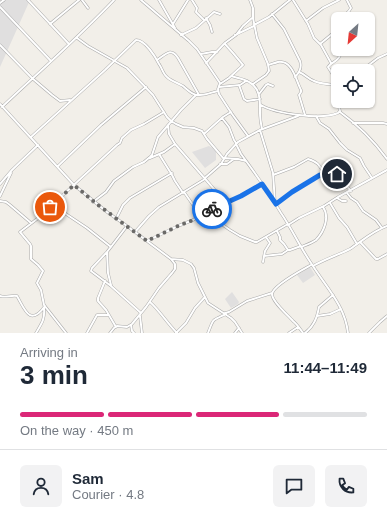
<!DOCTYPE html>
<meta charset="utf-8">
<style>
body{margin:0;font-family:Helvetica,sans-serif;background:#f2f2f3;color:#1f2937;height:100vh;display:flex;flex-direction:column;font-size:15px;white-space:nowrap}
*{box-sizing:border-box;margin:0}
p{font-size:13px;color:#747a83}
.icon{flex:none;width:22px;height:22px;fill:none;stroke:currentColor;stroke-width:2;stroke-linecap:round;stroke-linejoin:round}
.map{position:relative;height:333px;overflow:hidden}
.panel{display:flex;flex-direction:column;background:#fff;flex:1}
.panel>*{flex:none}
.needle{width:26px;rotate:207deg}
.buttons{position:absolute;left:331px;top:12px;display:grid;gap:8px}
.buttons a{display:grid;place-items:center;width:44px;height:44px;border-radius:6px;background:#fff;box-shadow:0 1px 3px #0004;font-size:20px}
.pin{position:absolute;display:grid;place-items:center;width:34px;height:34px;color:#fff;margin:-17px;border:2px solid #fff;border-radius:50%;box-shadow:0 1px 4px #0007}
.courier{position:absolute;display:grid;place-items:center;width:40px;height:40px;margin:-20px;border:3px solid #1a73e8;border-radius:50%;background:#fff;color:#222;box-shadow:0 1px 5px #0007}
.head em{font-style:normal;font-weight:600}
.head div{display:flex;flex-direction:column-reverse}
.head{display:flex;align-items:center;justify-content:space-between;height:68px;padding:0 20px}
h1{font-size:26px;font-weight:600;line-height:30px}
.bar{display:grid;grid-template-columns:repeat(4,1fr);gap:6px 4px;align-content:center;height:48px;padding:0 20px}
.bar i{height:5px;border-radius:3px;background:#e0e1e3}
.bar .selected{background:#db2777}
.bar p{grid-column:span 4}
.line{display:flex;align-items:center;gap:10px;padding:0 20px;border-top:1px solid #e0e1e3}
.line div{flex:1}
.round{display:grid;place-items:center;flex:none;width:42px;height:42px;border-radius:6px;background:#f2f2f3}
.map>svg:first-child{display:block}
</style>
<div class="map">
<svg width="387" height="333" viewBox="0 0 387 333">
<rect width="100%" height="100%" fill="#f2efe9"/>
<path fill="#e0dfdf" d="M0 0H30L0 67Z
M209 146 216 150V160L205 168 192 152Z
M310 267 315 275 303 283 297 275Z
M232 292 239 302 238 304 231 308 225 299Z"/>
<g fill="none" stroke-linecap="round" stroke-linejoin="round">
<defs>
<path id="minor" d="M28 0 69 44
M82 0 88 8
M141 0 189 41 197 49 220 83 218 89 219 94 232 114 248 136
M159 0 175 28
M192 0 197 8 196 12 204 20
M250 0 253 8V18L257 38 268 64 269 71 266 75 253 84
M293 0 308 24 314 38 321 45 331 63
M0 3 4 0
M0 7 51 61
M272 14 284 29 300 61C302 67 300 72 295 77
M206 18 210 25 212 32
M341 19 349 11 351 8 347 0
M306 21 323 8 339 0
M50 24 79 0
M173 24 188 0
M254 25 269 17 290 0
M181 35 196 28 214 12 220 14
M235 35 254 26
M77 38 88 46 127 68 153 95 167 117 171 121 176 124 183 127 194 128 202 131 207 139 224 159
M320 44 337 30 338 23
M0 45 32 78 52 95 60 101 70 100
M201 54 212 52H217
M157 60C166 54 171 47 178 58L199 95
M206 63 225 43 236 35 243 26 252 18
M268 65C271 64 275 63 278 62 293 60 296 81 301 90V92L299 95 305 115
M361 71 378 58 387 54
M299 72C306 75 308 79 314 81 320 84 328 84 334 85
M231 76C237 78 244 79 249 82 261 88 260 102 260 113 260 118 261 124 262 129
M220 84 229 78 243 65 233 53 225 44
M239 85 244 99 247 101 260 99
M219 87 240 85 246 81
M259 94 266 85 268 84 273 86
M0 104 74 185 107 212 127 226 171 259 175 264V269L172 273 159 288 146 307 132 324 127 327 117 326 114 328 110 333
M261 105C276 114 322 120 338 113L340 111 337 99 334 90V83L333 75 328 67C331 62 339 61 340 55L339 52
M2 107C40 71 79 37 114 0
M340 112C358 125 374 141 387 159
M316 116 320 123 329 129 340 143 347 150 360 158 364 166 372 178
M222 118 229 127 234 140 236 143
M353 123H383L387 124
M168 125 169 134 175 144 226 203
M260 130 273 173 275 203
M204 134 223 117 231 112
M31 137 105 70 136 40C145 40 155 56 159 64 162 68 163 74 167 77 171 81 178 83 183 86 188 90 193 96 200 95 206 95 212 92 218 91
M236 144 241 154C255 173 269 193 281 213 292 229 300 247 311 263 325 286 345 305 348 333
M159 154 172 175 175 181 183 193
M150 158 164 152 175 144
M224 158 238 159 246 161
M220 164H227L234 159
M58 166 101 125 146 87
M273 175 294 167 308 159C318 162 319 165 324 173
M205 178 221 164 227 154 238 142 260 130 298 116
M0 184 12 170 38 145
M184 192 193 205 203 213
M347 193 351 198 357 202 363 211 376 220 382 228
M0 196 11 173
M337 198 342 201H346
M0 201 6 202 10 205 31 223
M57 202V207L60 210 87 228 111 247
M93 202 106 192 114 181 133 167 144 162 150 157 152 155 158 137 181 110 196 95
M330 203 339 218 347 227 357 244
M276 204 292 192 320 175 330 171H336L341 180 351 191
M199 217 212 219 220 223 230 230 240 236 255 242H257L288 224
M116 219 123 205 130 198 172 173
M288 225 299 218 324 206 338 197 387 170
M127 226 107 252 92 268 91 271 111 286 141 313
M277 231 280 237V240L284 244 288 250H290L301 246
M135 232 149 216 159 207 205 179
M147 241 178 226 193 220 205 212 241 196 262 184
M360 242 376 259H378L387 254
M301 247C306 245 312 243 316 240 324 232 330 217 323 207
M107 252 108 273 111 285
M264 256 282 254 288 250
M171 259 183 260 191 264 194 268 198 283 208 303 231 318 235 322 242 333
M263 262 265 251 270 243 266 237
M313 266C325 259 338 255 350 249 362 241 373 231 387 226
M105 281 98 298V301L106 310 116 327
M0 296C6 298 11 295 17 296 25 310 30 327 45 306
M150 302C160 311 167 323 177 333
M225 313 229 312 247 301 272 293
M140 316 142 333
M317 316 330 314 341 309
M131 325 132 331 134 333
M36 333C42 323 45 319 44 308
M66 333 44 305 41 290 37 283 43 271 38 265 31 259V246L30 244 20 232 37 219 117 145 120 143 122 138 131 130 144 124 164 112
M87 333 97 315H109
M176 333 186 323 195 308 205 297
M208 333C214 318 211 321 226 314
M235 333 239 328
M289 333 298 327
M303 333C300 329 297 324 293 321 288 315 272 302 272 294 273 285 304 269 311 265
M305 333C314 326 317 318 319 307L333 295
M369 333 380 322 387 316"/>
</defs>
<use href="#minor" stroke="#a9a9a9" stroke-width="3"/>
<use href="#minor" stroke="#fff" stroke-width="2"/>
</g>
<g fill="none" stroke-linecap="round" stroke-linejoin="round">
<path stroke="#6b6a68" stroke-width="4" stroke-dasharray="0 7.2" d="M50 207 74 185 98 205 147 241 178 226 193 220 205 212 212 209"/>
<path stroke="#1a73e8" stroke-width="5" d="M212 209 241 196 262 184 276 204 292 192 320 175 330 171H336L337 174"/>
</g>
</svg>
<div class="buttons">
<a><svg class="needle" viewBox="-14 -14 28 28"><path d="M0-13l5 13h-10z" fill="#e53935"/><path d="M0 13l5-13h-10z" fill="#747a83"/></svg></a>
<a><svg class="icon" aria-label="locate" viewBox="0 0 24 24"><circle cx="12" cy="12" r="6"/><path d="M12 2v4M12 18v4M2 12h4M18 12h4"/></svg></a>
</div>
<div class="pin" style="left:50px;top:207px;background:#ea580c"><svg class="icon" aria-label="bag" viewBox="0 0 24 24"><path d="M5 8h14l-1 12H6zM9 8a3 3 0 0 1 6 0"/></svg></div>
<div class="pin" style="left:337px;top:174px;background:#1f2937"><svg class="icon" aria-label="home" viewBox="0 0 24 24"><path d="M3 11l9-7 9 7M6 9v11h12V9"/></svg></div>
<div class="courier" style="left:212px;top:209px"><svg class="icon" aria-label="bike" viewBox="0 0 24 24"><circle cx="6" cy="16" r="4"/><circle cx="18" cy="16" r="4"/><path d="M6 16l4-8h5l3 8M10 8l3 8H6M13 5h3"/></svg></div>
</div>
<section class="panel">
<div class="head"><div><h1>3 min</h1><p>Arriving in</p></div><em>11:44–11:49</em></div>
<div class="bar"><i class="selected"></i><i class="selected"></i><i class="selected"></i><i></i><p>On the way · 450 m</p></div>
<div class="line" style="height:72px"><a class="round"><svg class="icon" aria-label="person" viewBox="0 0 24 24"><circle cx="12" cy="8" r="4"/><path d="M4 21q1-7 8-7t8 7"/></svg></a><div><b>Sam</b><p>Courier · 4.8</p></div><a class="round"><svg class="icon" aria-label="chat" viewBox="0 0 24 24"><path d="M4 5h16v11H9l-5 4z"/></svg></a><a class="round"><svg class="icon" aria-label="phone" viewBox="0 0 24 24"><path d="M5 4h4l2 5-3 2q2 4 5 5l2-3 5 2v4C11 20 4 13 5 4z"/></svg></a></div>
</section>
